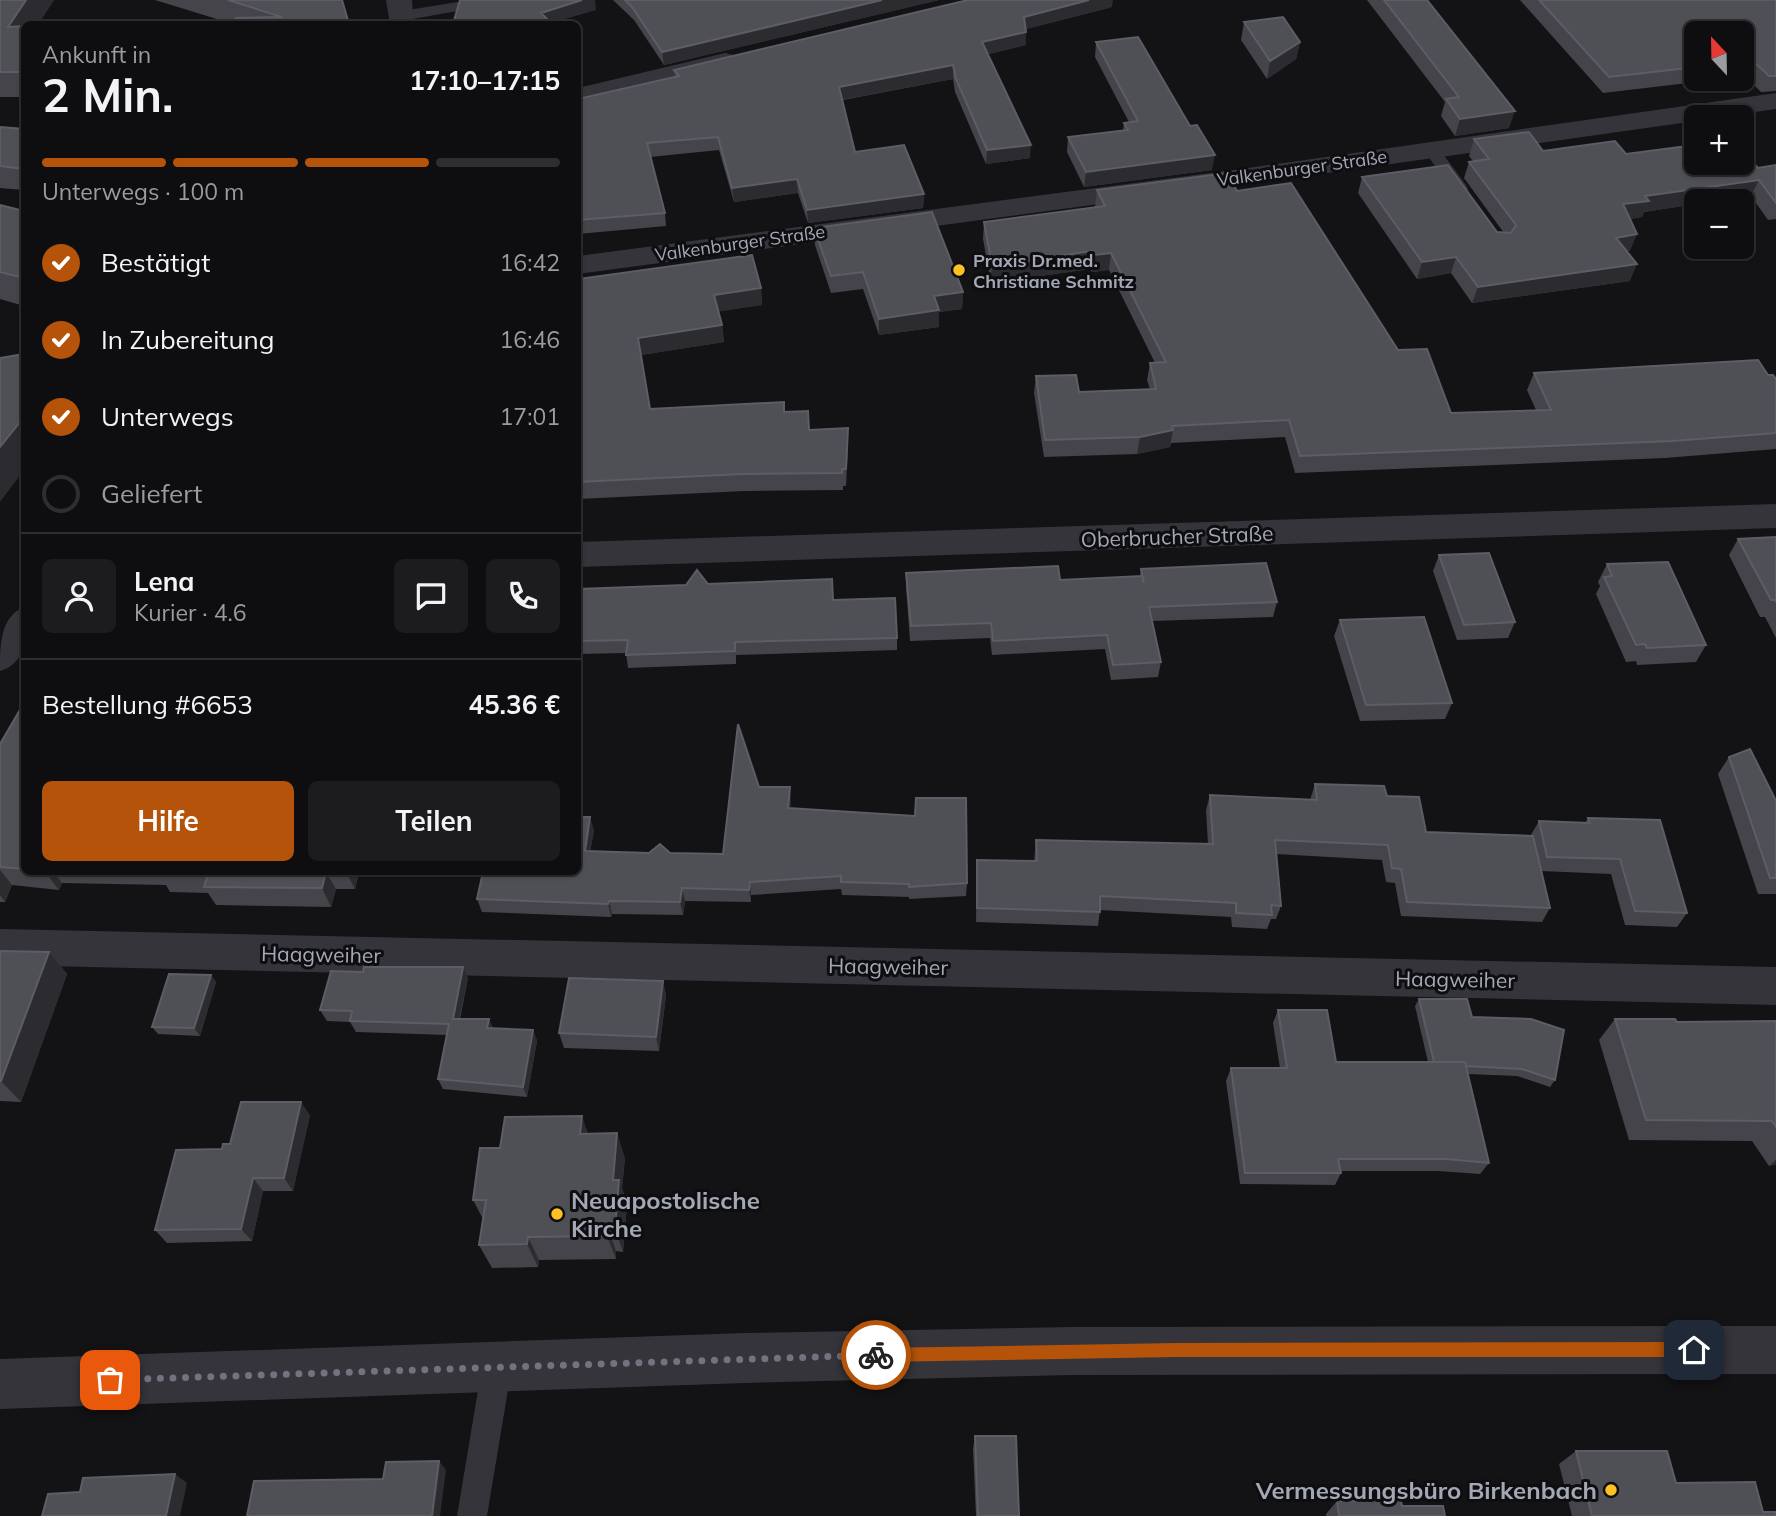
<!DOCTYPE html>
<html lang="de">
<meta charset="utf-8">
<style>
body{margin:0;font-family:Mulish,sans-serif;background:#1c1c1e;color:#f1f3f6;height:100vh;display:flex;flex-direction:column;font-size:26px;white-space:nowrap}
*{box-sizing:border-box;margin:0}
p{font-size:23px;color:#9b9c9f}
.icon{flex:none;width:38px;height:38px;fill:none;stroke:currentColor;stroke-width:2;stroke-linecap:round;stroke-linejoin:round}
.map{position:relative;flex:1;overflow:hidden}
.side{position:absolute;left:21px;top:21px;width:560px;height:854px;display:flex;flex-direction:column;background:#0e0e10;border-radius:10px;box-shadow:0 2px 5px #0004,0 0 0 2px #2e2e30}
.side>*{flex:none}
.needle{width:46px;rotate:338deg}
.controls{position:absolute;left:1684px;top:21px;display:grid;gap:14px}
.controls a{display:grid;place-items:center;width:70px;height:70px;border-radius:10px;background:#0e0e10;box-shadow:0 2px 5px #0004,0 0 0 2px #2e2e30;font-size:35px}
.pin{position:absolute;display:grid;place-items:center;width:60px;height:60px;color:#fff;margin:-30px;border-radius:14px;box-shadow:0 4px 10px #0006}
.courier{position:absolute;display:grid;place-items:center;width:70px;height:70px;margin:-35px;border:5px solid #b45309;border-radius:50%;background:#fff;color:#222;box-shadow:0 2px 9px #0007}
.summary em{font-style:normal;font-weight:700}
.summary div{display:flex;flex-direction:column-reverse}
.summary{display:flex;align-items:center;justify-content:space-between;height:119px;padding:0 21px}
h1{font-size:46px;font-weight:700;line-height:52px}
.bar{display:grid;grid-template-columns:repeat(4,1fr);gap:10px 7px;align-content:center;height:84px;padding:0 21px}
.bar i{height:9px;border-radius:5px;background:#2e2e30}
.bar .active{background:#b45309}
.bar p{grid-column:span 4}
.line{display:flex;align-items:center;gap:18px;padding:0 21px;border-top:2px solid #2e2e30}
.line div{flex:1}
.round{display:grid;place-items:center;flex:none;width:74px;height:74px;border-radius:10px;background:#1c1c1e}
ol{padding:0 21px;list-style:none}
li{display:flex;align-items:center;gap:21px;height:77px}
li p{margin-inline-start:auto}
li .icon{padding:7px;border-radius:50%;background:#b45309;color:#fff;stroke-width:4}
li:last-child{color:#9b9c9f}
li i{width:38px;height:38px;border:4px solid #2e2e30;border-radius:50%}
.action{display:flex;gap:14px;margin-top:auto;padding:14px 21px}
.action a{flex:1;height:80px;border-radius:10px;background:#b45309;color:#fff;font-size:28px;font-weight:700;line-height:80px;text-align:center}
.action a+a{background:#1c1c1e;color:#f1f3f6}
.map>svg:first-child{display:block}
</style>
<div class="map">
<svg width="1776" height="1516" viewBox="0 0 1776 1516">
<rect width="100%" height="100%" fill="#131315"/>
<g fill="none" stroke-linecap="round" stroke-linejoin="round">
<path fill="#34343a" fill-rule="evenodd" d="M470 0H503L496 4 402 21 394 16 402 11Z
M1431 144 1437 146 1466 185 1468 189 1466 193H1454L1423 149Z
M497 1351 507 1356 512 1366 487 1516H457L482 1366 487 1356Z"/>
<path fill="#34343a" fill-rule="evenodd" d="M725 53 734 55 738 61 734 67 578 104V88Z
M1776 93V109L1719 117H1696V121L1241 185 578 274V256L1241 169Z
M1776 504V528L578 567V542Z
M0 929 1776 967V1005L0 965Z
M1776 1326V1374L1072 1375 745 1383 0 1409V1359L745 1333 1072 1327Z"/>
<path fill="#34343a" fill-rule="evenodd" d="M386 0H412L414 24H390Z
M24 607C26 633 29 662 0 671 0 645 0 617 24 607Z"/>
</g>
<path fill="#44444a" d="M0 0H54L38 24H24V97H0Z
M155 0H342L349 24H233Z
M613 0H939L664 65 634 20Z
M1367 0H1427L1509 128 1455 136 1441 116 1445 102Z
M1520 0H1776V91L1761 92 1745 76H1741V33H1696V79H1722L1603 93Z
M1112 7 1026 29V45L988 54 1030 158 986 164 955 92 953 79 843 100 855 152 924 194 923 208 808 223 798 193 734 202 719 150 650 157 665 213 666 226 578 234V99L675 77 674 70Z
M1244 22 1300 42 1296 59 1267 79 1241 40Z
M1096 42 1212 170 1084 187 1067 152 1068 137 1123 130 1124 123 1129 122 1095 57Z
M0 127 24 129V190L0 188Z
M1474 139 1543 151 1626 154 1758 168 1776 165V219L1768 220 1751 196 1717 201H1696V204L1644 212 1642 217 1630 219V251H1627L1630 281 1472 303 1451 273 1417 279 1358 193 1362 177 1497 232 1504 233 1464 178 1469 162 1473 161 1469 156Z
M1097 190 1237 191 1398 350 1451 413 1536 410 1527 390 1534 373 1768 375 1776 379V449L1665 458 1295 473 1285 437 1171 443 1170 447 1137 454 1044 457 1034 393 1036 376 1079 392 1150 389 1147 380 1150 363H1155L1109 270 1092 272 1090 269 991 283 983 239 984 222 1095 207Z
M0 205 24 211V306L0 299Z
M814 228 963 292 962 309 939 312V327L879 335 863 289 831 293 815 245Z
M578 279 761 288 762 305 718 311 722 325 724 342 641 355 650 409 784 402 785 412 809 430 848 428V445L846 486H843V490L744 491 578 499Z
M1776 537V638L1765 617H1760L1729 555 1738 539Z
M1439 555 1515 622 1508 638 1457 640 1433 571Z
M1607 564 1706 645 1696 662 1637 665 1636 661 1626 662 1596 594 1600 586 1598 582Z
M1141 569 1277 602 1273 617 1152 621 1161 662 1158 677 1111 680 1105 649 992 655 990 638 910 641 906 587V573L1060 580 1140 576Z
M708 584 833 600 897 638V650L736 655V664L628 668 626 653 578 654V589Z
M1340 620 1452 703 1445 719 1360 721 1334 636Z
M24 703V872H359L355 889H336L331 907 216 905 208 893 170 892 166 885 62 883 59 890 12 885 5 902H0V744Z
M1729 757 1776 801V894H1758L1718 774Z
M1315 784 1387 796 1426 832 1531 835 1539 821 1585 823 1588 818 1687 913 1677 927 1625 925 1611 874 1541 871 1550 908 1542 922 1401 916 1395 883 1386 882 1382 860 1276 854 1281 906 1276 919H1271L1267 929 1232 927 1231 917 1100 910 1098 926 976 922 977 860 1034 861 1036 840 1208 844 1206 810 1210 795 1310 800Z
M791 801 790 808 967 883 966 896 909 899V897L842 895 841 889 751 895V902L685 901 683 915 612 914 611 917 482 912 477 899 594 830 590 852 723 854Z
M0 951 49 952 67 974 21 1102 0 1101Z
M211 975 216 982 200 1036 158 1034 152 1027Z
M468 978 460 1019H489L493 1029 533 1030 537 1041 527 1097 443 1089 438 1079 447 1035 356 1032 350 1022 327 1021 320 1010Z
M663 981 666 996 659 1051 564 1048 559 1033Z
M1419 999 1472 1017 1555 1080 1550 1087 1517 1076 1468 1074 1489 1163 1480 1174 1438 1171H1340L1341 1173 1335 1185 1240 1184 1226 1081 1231 1068H1280L1273 1023 1278 1010 1336 1062H1428L1415 1006Z
M1615 1019 1677 1022 1776 1021V1164L1769 1166 1752 1141 1629 1140 1599 1040Z
M310 1115 293 1191H263L252 1241 167 1243 155 1230 222 1149 230 1144Z
M588 1134 625 1158 622 1188 627 1204 623 1252 616 1251V1259L539 1260 538 1267 492 1268 479 1245 483 1219 473 1200 500 1148Z
M975 1436 1019 1516H976L973 1449Z
M1576 1451 1676 1483 1776 1516H1572L1559 1464Z
M1337 1501 1402 1506 1445 1516H1326V1514Z"/>
<path fill="#2c2c30" d="M26 0H54L38 24H24V45L8 27Z
M582 0H595L596 10 548 24 541 13Z
M882 0H939L664 65 662 52Z
M1089 0H1113L1112 7 1023 30 1024 17Z
M1026 32V45L982 56V42Z
M1300 42 1296 59 1267 79 1270 61Z
M953 65V79L840 100 839 87Z
M1515 111 1509 128 1455 136 1460 119Z
M1031 145 1030 158 986 164 987 150Z
M1215 155 1212 170 1084 187 1086 172Z
M797 179 798 193 734 202 732 188Z
M1759 180 1751 196 1717 201H1696V204L1644 212 1642 217 1616 221 1623 204 1645 196Z
M924 194 923 208 808 223 807 210Z
M1637 234 1630 251 1609 254 1616 238Z
M1092 251 1090 269 991 283 992 266Z
M1111 253 1109 270 1092 272 1094 255Z
M1456 257 1451 273 1417 279 1422 262Z
M1637 264 1630 281 1472 303 1478 287Z
M761 288 762 305 716 312 714 295Z
M963 292 962 309 939 312V327L879 335V319L934 296Z
M722 325 724 342 640 355 638 338Z
M24 417V470L0 502V447Z
M848 428V445L846 486V469Z
M1173 430 1170 447 1137 454 1140 437Z
M790 787 791 801 789 822 788 808Z
M590 817 594 830 588 864 585 851Z
M0 870 12 885 5 902 0 895Z
M45 872H54L62 883 59 890Z
M326 872 336 889 331 907 322 888Z
M346 872H359L355 889Z
M750 882 751 895V902L749 890Z
M682 888 685 901 683 915 680 902Z
M609 901 612 914 611 917 608 904Z
M49 952 67 974 21 1102 1 1081Z
M463 967 468 978 457 1029 453 1019Z
M211 975 216 982 200 1036 194 1028Z
M663 981 666 996 659 1051 656 1037Z
M489 1019 494 1030 487 1028Z
M533 1030 537 1041 527 1097 523 1087Z
M301 1102 310 1115 293 1191 284 1178Z
M582 1116 591 1142 580 1134Z
M617 1133 625 1158 622 1188 627 1204 623 1252 615 1228 613 1180Z
M1776 1160V1164L1769 1166Z
M253 1178 263 1191 252 1241 241 1229Z
M608 1228 616 1251V1259L607 1236Z
M528 1237 539 1260 538 1267 527 1244Z
M439 1461 446 1470 440 1516H432Z
M175 1474 187 1483 180 1516H166Z"/>
<path fill="#4f4f56" stroke="#5c5d65" stroke-width="2" d="M0 0H26L8 27 24 26V72H0Z
M228 0H342L349 24H233L236 18 282 17Z
M460 0H582L541 13 552 24H453Z
M625 0H882L662 52 632 7Z
M968 0H1089L1024 17 1026 32 982 42 1031 145 987 150 956 79 953 65 839 87 855 152 904 145 924 194 807 210 797 179 732 188 718 137 647 143 665 213 578 220V99L679 76 674 70Z
M1384 0H1427L1515 111 1460 119 1446 99 1459 97Z
M1539 0H1776V76H1769L1752 60 1741 61V33H1696V67L1609 77Z
M1283 17 1300 42 1270 61 1244 22Z
M133 22 132 24H66Z
M1138 37 1190 126 1197 125 1215 155 1086 172 1068 137 1128 130 1124 123 1138 121 1096 42Z
M0 127 24 129V169L0 166Z
M1529 132 1543 151 1615 141 1626 154 1696 145V163H1741V150L1758 168 1776 165V203L1759 180 1645 196 1649 201 1623 204 1637 234 1616 238 1637 264 1478 287 1456 257 1422 262 1362 177 1448 165 1497 232 1511 233 1516 225 1469 162 1489 159 1474 139Z
M1227 173 1237 191 1291 183 1398 350 1427 349 1451 413 1551 410 1534 373 1758 360 1768 375H1773L1776 379V433L1673 441 1300 456 1289 420 1172 426 1173 430 1140 437 1045 440 1036 376 1076 375 1079 392 1156 389 1150 363 1166 362 1111 253 1094 255 1092 251 992 266 984 222 1105 206 1097 190Z
M0 205 24 211V278L0 272Z
M932 212 963 292 934 296 939 310 879 319 863 272 831 276 814 228Z
M752 255 761 288 714 295 722 325 638 338 650 409 784 402V412L808 411 809 430 848 428 846 469H842V473L742 474 578 482V279Z
M24 354V417L0 447V358Z
M1776 537V602L1775 600H1771L1738 539Z
M1489 553 1515 622 1464 625 1439 555Z
M1668 562 1706 645 1647 648 1645 644 1636 645 1604 577 1612 576 1607 564Z
M1266 563 1277 602 1149 607 1161 662 1113 665 1107 635 993 641 991 623 911 626 906 573 1058 566 1060 580 1142 576 1144 583 1141 569Z
M697 570 708 584 832 579 833 600 895 598 897 638 735 642V651L626 655 628 640 578 641V589L686 585Z
M1424 617 1452 703 1366 705 1340 620Z
M24 703V869L0 867V744Z
M738 724 759 787H790L788 808 915 816 916 798H966L967 883 909 887V884L841 882V876L750 882 749 890 682 888 680 902 609 901 608 904 477 899 483 872H578V817H590L585 851 649 853 660 844 670 853 723 854Z
M1750 749 1776 801V878H1770L1729 757Z
M1315 784 1384 786 1387 796 1419 797 1426 832 1533 836 1550 908 1407 902 1401 869 1392 868 1388 845 1275 840 1281 906 1271 905 1272 915 1236 913V903L1100 896V912L977 908V860L1037 861 1036 840 1213 844 1210 795 1317 800Z
M1588 818 1660 820 1687 913 1635 911 1620 859 1547 857 1539 821 1590 823Z
M159 872H326L322 888 204 887 208 875 158 873Z
M0 951 49 952 1 1081H0Z
M364 967H463L453 1019H489L487 1028 533 1030 523 1087 438 1079 449 1024 350 1021 352 1011 320 1010 331 971 363 972Z
M169 974 211 975 194 1028 152 1027Z
M569 978 663 981 656 1037 559 1033Z
M1419 999H1467L1472 1017 1531 1019 1564 1030 1555 1080 1522 1069 1466 1066 1465 1062H1434Z
M1278 1010H1327L1336 1062H1465L1489 1163 1446 1159H1338L1341 1173H1245L1231 1068H1287Z
M1615 1019H1675L1677 1022 1776 1021V1127L1772 1121 1646 1120Z
M241 1102H301L284 1178H253L241 1229 155 1230 176 1150 222 1149 223 1144H230Z
M582 1116 580 1134 617 1133 613 1180H619L615 1228H608L607 1236 528 1237 527 1244 479 1245 486 1200H473L480 1148H500L505 1117Z
M975 1436H1016L1019 1516H978Z
M1576 1451H1667L1676 1483 1755 1482 1763 1512H1776V1516H1592Z
M439 1461 432 1516H247L254 1481 383 1479 386 1462Z
M175 1474 166 1516H42L48 1494 80 1492 83 1478Z
M1337 1501H1401L1402 1506H1443L1445 1516H1339Z"/>
<path fill="#b45309" d="M1694 1342 1699 1344 1701 1350 1699 1355 1694 1357H1177L876 1362 870 1360 868 1355 870 1350 876 1348 1177 1343Z"/>
<g fill="none" stroke-linecap="round" stroke-linejoin="round">
<path stroke="#71747e" stroke-width="7" stroke-dasharray="0 12.6" d="M110 1380 876 1355"/>
</g>
<g fill="#fec022" stroke="#0e0e10" stroke-width="2.5">
<circle cx="959" cy="270" r="7"/>
<circle cx="557" cy="1214" r="7"/>
<circle cx="1611" cy="1490" r="7"/>
</g>
<g text-anchor="middle" dominant-baseline="central" stroke-width="6" stroke-linejoin="round" paint-order="stroke">
<g font-size="18" fill="#a4a8b6" stroke="#0e0e10">
<text transform="translate(1302 168) rotate(-8)">Valkenburger Straße</text>
<text transform="translate(740 243) rotate(-8)">Valkenburger Straße</text>
</g>
<g font-size="18" font-weight="bold" fill="#a4a8b6" stroke="#0e0e10" text-anchor="start">
<text x="973" y="260">Praxis Dr.med.<tspan x="973" dy="21">Christiane Schmitz</tspan></text>
</g>
<g font-size="21" fill="#a4a8b6" stroke="#0e0e10">
<text transform="translate(1177 536) rotate(-2)">Oberbrucher Straße</text>
<text transform="translate(321 954) rotate(1)">Haagweiher</text>
<text transform="translate(888 966) rotate(1)">Haagweiher</text>
<text transform="translate(1455 979) rotate(1)">Haagweiher</text>
</g>
<g font-size="24" font-weight="bold" fill="#a4a8b6" stroke="#0e0e10" text-anchor="start">
<text x="571" y="1200">Neuapostolische<tspan x="571" dy="28">Kirche</tspan></text>
<text x="1597" y="1490" text-anchor="end">Vermessungsbüro Birkenbach</text>
</g>
</g>
</svg>
<div class="controls">
<a><svg class="needle" viewBox="-14 -14 28 28"><path d="M0-13l5 13h-10z" fill="#e53935"/><path d="M0 13l5-13h-10z" fill="#9b9c9f"/></svg></a>
<a>+</a>
<a>−</a>
</div>
<div class="pin" style="left:110px;top:1380px;background:#ea580c"><svg class="icon" aria-label="bag" viewBox="0 0 24 24"><path d="M5 8h14l-1 12H6zM9 8a3 3 0 0 1 6 0"/></svg></div>
<div class="pin" style="left:1694px;top:1350px;background:#1f2937"><svg class="icon" aria-label="home" viewBox="0 0 24 24"><path d="M3 11l9-7 9 7M6 9v11h12V9"/></svg></div>
<div class="courier" style="left:876px;top:1355px"><svg class="icon" aria-label="bike" viewBox="0 0 24 24"><circle cx="6" cy="16" r="4"/><circle cx="18" cy="16" r="4"/><path d="M6 16l4-8h5l3 8M10 8l3 8H6M13 5h3"/></svg></div>
<section class="side">
<div class="summary"><div><h1>2 Min.</h1><p>Ankunft in</p></div><em>17:10–17:15</em></div>
<div class="bar"><i class="active"></i><i class="active"></i><i class="active"></i><i></i><p>Unterwegs · 100 m</p></div>
<ol>
<li><svg class="icon" aria-label="check" viewBox="0 0 24 24"><path d="M5 12l5 5 9-10"/></svg>Bestätigt<p>16:42</p></li>
<li><svg class="icon" aria-label="check" viewBox="0 0 24 24"><path d="M5 12l5 5 9-10"/></svg>In Zubereitung<p>16:46</p></li>
<li><svg class="icon" aria-label="check" viewBox="0 0 24 24"><path d="M5 12l5 5 9-10"/></svg>Unterwegs<p>17:01</p></li>
<li><i></i>Geliefert</li>
</ol>
<div class="line" style="height:126px"><a class="round"><svg class="icon" aria-label="person" viewBox="0 0 24 24"><circle cx="12" cy="8" r="4"/><path d="M4 21q1-7 8-7t8 7"/></svg></a><div><b>Lena</b><p>Kurier · 4.6</p></div><a class="round"><svg class="icon" aria-label="chat" viewBox="0 0 24 24"><path d="M4 5h16v11H9l-5 4z"/></svg></a><a class="round"><svg class="icon" aria-label="phone" viewBox="0 0 24 24"><path d="M5 4h4l2 5-3 2q2 4 5 5l2-3 5 2v4C11 20 4 13 5 4z"/></svg></a></div>
<div class="line" style="height:91px"><div>Bestellung #6653</div><b>45.36 €</b></div>
<div class="action"><a>Hilfe</a><a>Teilen</a></div>
</section>
</div>
